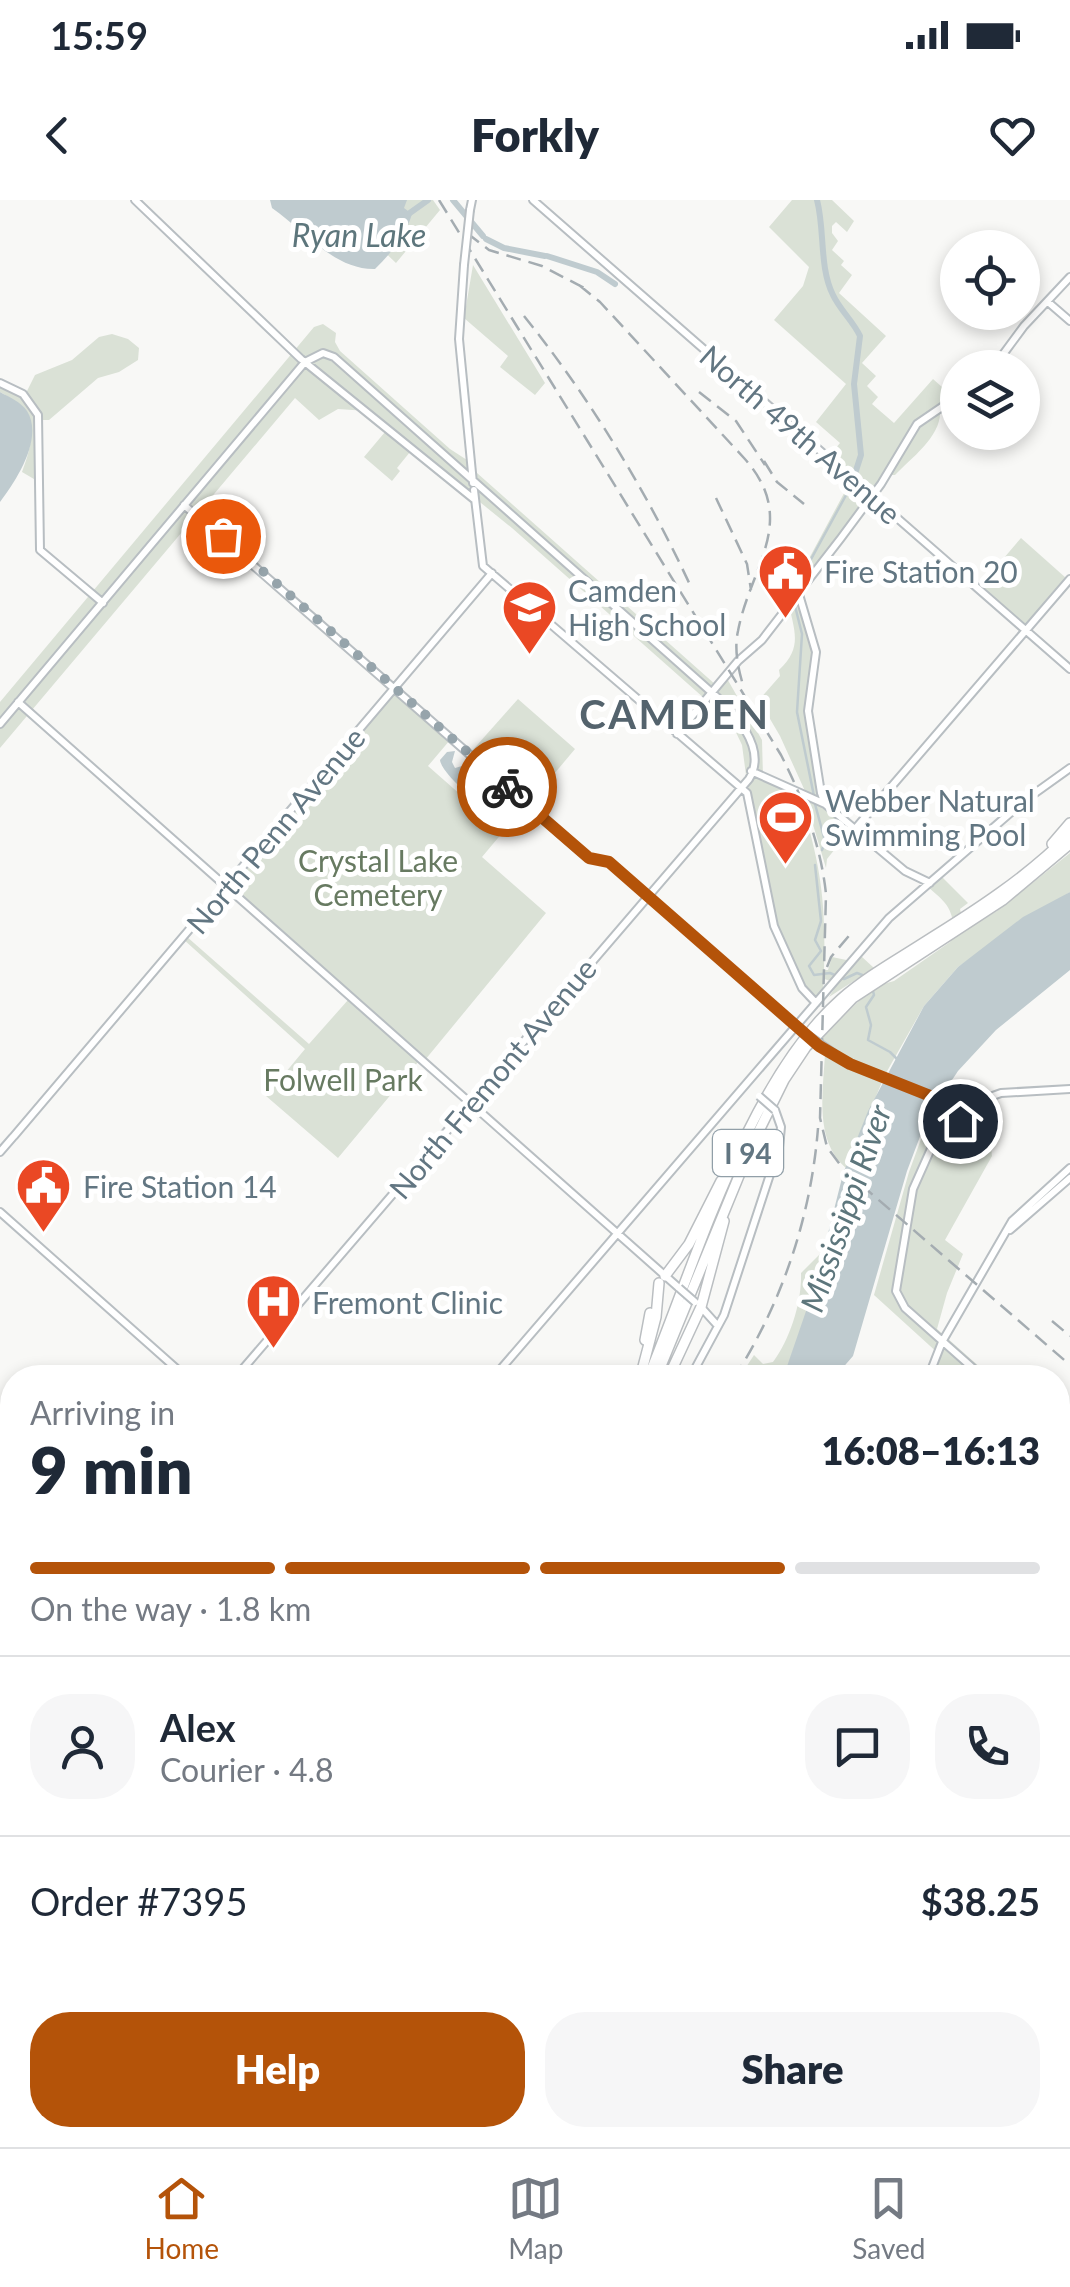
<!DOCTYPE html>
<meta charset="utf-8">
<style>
body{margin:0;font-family:Lato,sans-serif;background:#f6f6f7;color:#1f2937;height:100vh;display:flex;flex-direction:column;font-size:38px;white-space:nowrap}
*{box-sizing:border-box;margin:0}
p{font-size:32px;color:#747a83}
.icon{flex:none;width:55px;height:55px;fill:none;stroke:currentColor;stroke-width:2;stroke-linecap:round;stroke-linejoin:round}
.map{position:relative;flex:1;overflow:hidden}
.sheet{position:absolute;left:0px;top:1165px;width:1070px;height:782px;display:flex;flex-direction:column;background:#fff;border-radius:40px 40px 0 0;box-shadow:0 5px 15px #0003}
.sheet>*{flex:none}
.fabs{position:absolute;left:940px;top:30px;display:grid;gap:20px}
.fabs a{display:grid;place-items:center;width:100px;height:100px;border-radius:50%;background:#fff;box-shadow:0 5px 15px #0003;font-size:50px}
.pin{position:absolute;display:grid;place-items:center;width:85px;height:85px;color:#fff;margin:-42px;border:5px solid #fff;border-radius:50%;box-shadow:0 2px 10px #0007}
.courier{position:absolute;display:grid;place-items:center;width:100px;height:100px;margin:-50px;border:8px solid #b45309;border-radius:50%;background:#fff;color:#222;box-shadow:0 2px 12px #0007}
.headline em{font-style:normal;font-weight:800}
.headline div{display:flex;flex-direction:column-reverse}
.headline{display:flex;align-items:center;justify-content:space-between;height:170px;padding:0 30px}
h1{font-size:65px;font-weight:800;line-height:75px}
.bar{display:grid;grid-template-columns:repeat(4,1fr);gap:15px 10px;align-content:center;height:120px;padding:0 30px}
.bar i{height:12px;border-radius:8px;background:#e0e1e3}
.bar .on{background:#b45309}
.bar p{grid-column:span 4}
.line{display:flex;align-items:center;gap:25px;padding:0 30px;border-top:2px solid #e0e1e3}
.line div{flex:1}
.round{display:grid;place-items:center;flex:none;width:105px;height:105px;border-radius:40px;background:#f6f6f7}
.cta{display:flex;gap:20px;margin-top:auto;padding:20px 30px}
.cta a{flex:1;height:115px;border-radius:40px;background:#b45309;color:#fff;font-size:40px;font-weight:800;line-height:115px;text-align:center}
.cta a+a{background:#f6f6f7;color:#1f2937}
.status{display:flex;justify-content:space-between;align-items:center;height:70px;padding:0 50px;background:#fff;direction:ltr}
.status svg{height:28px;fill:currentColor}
header{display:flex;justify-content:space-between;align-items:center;height:130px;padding:0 30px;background:#fff;font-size:45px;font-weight:800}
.tab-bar{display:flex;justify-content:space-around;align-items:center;height:140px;border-top:2px solid #e0e1e3;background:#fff;font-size:28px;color:#747a83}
.tab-bar a{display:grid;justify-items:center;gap:5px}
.tab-bar .on{color:#b45309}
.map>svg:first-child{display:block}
</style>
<div class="status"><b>15:59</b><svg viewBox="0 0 49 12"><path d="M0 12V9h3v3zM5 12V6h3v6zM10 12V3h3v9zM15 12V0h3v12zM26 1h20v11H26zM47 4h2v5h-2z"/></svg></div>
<header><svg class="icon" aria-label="back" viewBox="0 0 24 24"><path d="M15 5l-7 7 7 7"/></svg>Forkly<svg class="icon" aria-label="heart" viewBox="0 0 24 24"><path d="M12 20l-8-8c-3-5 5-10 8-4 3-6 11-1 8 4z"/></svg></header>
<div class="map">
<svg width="1070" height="1947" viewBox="0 0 1070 1947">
<rect width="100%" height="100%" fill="#f8f8f6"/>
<path fill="#dae1d6" d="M330 0H433L440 10 396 63Z
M792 0H832L854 21 847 32 836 22 832 26V33L838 41 832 50 844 61 841 65 852 75 839 93 886 136 862 163 876 176 867 186 878 197 872 204 894 223 933 179 951 195 916 220 887 270 871 289 830 255 840 243 816 222 846 184 774 120 803 86 809 67 769 27Z
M473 65 545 183 535 195 500 167 508 156 464 118Z
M323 124 336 133 335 142 340 151 450 249 467 260 469 274 477 273 716 485 725 475 762 540 763 577 796 592 801 601C821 666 826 702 824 770H828L832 757 856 762 861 756 874 768 870 771 880 785 894 781 950 742 955 736C952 708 949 705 928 687L941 676 968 703 960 709 965 730 997 711 1070 653V692L958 767 924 806 886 873 848 857 820 839 869 791 860 777 829 797 838 783 824 779 823 789 815 798C776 764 769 690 761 642 757 624 756 604 746 589L753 581 746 575 742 545 731 522 512 328 367 211 338 209 319 220 295 198 0 548V502L314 127Z
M112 134 128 139 139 148 138 160 119 172 98 178 49 220H42L39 213V282L22 272C36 235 37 212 0 192V183L23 194 39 211 26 193 35 175 72 160 99 137Z
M940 210C942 236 911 258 895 275H889L917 226Z
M385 232 410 252 397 268 400 271 392 281 364 257Z
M850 282 866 297 842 335 789 396Z
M1021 338 1066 378 1025 425 980 386Z
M797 396 813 450 806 505 820 597 805 591 780 536 759 500 780 476 779 470C802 448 795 433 789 405Z
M396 492 450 540 428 566 503 632 482 657 546 713 425 860 230 687Z
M518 499 575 549 528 605 470 553Z
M805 598 828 609 851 629 827 659 826 668Z
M186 736 309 844 348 800 418 862 338 958 266 896 305 849 183 739Z
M825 854 882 882 846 968C814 941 823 892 825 854Z
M953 883 981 894 986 904 992 956 945 1040 963 1054 947 1093 937 1129 991 1177H932L940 1155 874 1095 909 972 928 920Z
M825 1049 803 1124 784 1176 739 1178 754 1155 763 1164 773 1162C790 1139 802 1102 801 1073Z"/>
<path fill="#bfcbcf" d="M270 0H407L404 8 412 14C405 37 392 52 375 69 334 70 304 30 272 8Z
M0 192C9 197 21 202 27 211 44 238 16 281 0 302Z
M455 551 452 562 455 568 469 564 513 603 515 610 509 618C491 616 442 576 440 560L447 552Z
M1070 692V770L996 830 958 871 927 918 907 971 853 1156 840 1171 843 1177 783 1178 815 1085 843 974 868 911 924 806 958 767 1023 717Z
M233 1935H314L304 1947H227Z"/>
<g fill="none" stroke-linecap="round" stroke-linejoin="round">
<path stroke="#bfcbcf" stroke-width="2.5" d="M792 394 851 286
M794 402 802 434 797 512 814 596
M815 604 825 641 822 650
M815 665 821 721 815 740 821 751 809 766 814 775 830 773 844 779 857 773 865 776
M872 787 874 795 866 807 871 825 868 840 890 852 897 859"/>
<path stroke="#bfcbcf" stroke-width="6" d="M453 0 483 36
M817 0C825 30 819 67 833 95 840 110 853 121 860 136L854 184 861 255 851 286
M407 15 428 0
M486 39 504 48 545 56
M547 56 597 72 615 84"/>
<defs>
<path id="secondary" d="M135 0 301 159 475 300
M533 0 1070 469
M470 10 472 0
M464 65 459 139 473 283
M1048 102 1070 121
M993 168 1024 126 1070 77
M0 183 23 194 38 215 40 350 103 403
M474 290 483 366 747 593 774 726 802 788 816 803
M184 305 580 651 589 658 609 662 797 827
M798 391 816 452 808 511 821 593 825 604
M18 502 679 1088
M0 524 305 162 323 153 334 157 718 498C738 517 767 550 749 579L235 1178
M677 534 738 461 762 440 841 338 881 284 917 224 958 196
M751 571 825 604 905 671 930 683
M855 629 1070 379
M918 891 962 907 1001 893 1070 889
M963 907 960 921 938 933 913 989 896 1091 905 1108 984 1178
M14 936 492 373
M0 952 13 937
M0 1012 187 1178
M1010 1030 1070 978
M700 1106 718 1126
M278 1178 281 1174
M493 1178 889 718 1024 601 1070 568
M690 1178 724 1115 779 947 781 927 775 910
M928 1178 942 1142 1012 1021 1070 968
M1058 1241 1070 1252
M0 1361 12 1372
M0 1447 12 1432
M0 1506 12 1491
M0 1746 12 1731
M273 1935 285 1947
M622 1935 636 1947
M45 1947 55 1935
M101 1947 111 1935
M203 1947 212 1935
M411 1947 415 1935
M569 1947 579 1935
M673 1947 683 1935
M883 1947 900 1935
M1036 1947 1046 1935"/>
<path id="primary" d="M1058 1516 1070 1497
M0 1689 12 1700
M1058 1934 1070 1945"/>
<path id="highway" d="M1052 644 1070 623
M665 1076 689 1044 721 981
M645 1140 650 1113
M640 1178 656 1117 659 1083
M648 1178C696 1062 747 882 841 799 866 777 895 761 923 743 975 711 1026 678 1070 634
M656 1178 750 949 784 880 806 847 853 798 1003 700 1070 644
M668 1178 701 1107 724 1021
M0 1892 12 1881
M0 1918 12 1906
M0 1930 12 1921
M0 1937 12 1929
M0 1947 19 1935"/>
</defs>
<use href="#secondary" stroke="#b8bec2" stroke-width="10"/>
<use href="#primary" stroke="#b9bec1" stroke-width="11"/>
<use href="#highway" stroke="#babec1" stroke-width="12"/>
<use href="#secondary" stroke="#fff" stroke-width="6"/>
<use href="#primary" stroke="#fff" stroke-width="8"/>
<use href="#highway" stroke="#fff" stroke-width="9"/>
<path stroke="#a4acb1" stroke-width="2.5" stroke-dasharray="15 8" stroke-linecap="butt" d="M439 0 781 555C803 598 821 646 826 694L820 918 827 947 844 970 1070 1165
M467 33 489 50 542 66 588 90
M579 85 600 102 744 258C800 320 750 367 738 431 734 449 738 468 743 485
M524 116C590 198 647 292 691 387
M699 192 736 221 765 265
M764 261 777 282 804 304
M716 298 747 364 751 390
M827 767 831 757 853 731
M1052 1121 1070 1136
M734 1178C782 1103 811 1017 818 928
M1058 1340 1070 1291
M1070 1522C1058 1541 1056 1558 1070 1577
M1058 1632 1070 1644
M1058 1664H1070
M151 1947 161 1935
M921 1947 924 1935"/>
<defs>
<path id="secondary-bridge" d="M464 65 470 10
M802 831 845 861 918 891
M759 896 775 910
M679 1088 695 1102"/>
</defs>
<use href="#secondary-bridge" stroke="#b8bec2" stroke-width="10" stroke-linecap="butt"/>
<use href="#secondary-bridge" stroke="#fff" stroke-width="6"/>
</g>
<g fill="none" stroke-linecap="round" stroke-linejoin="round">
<path stroke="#96a4ab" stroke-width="10" stroke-dasharray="0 18" d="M223 336 507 587"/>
<path stroke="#b45309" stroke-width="12" d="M507 587 589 658 609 662 819 846 850 864 953 905 958 914 957 923 960 921"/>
</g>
<defs>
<symbol id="civic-pin" viewBox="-11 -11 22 30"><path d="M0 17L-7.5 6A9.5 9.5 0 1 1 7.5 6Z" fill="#ea4824" stroke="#fff"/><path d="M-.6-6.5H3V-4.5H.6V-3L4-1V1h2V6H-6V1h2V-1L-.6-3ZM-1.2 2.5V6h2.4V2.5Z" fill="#fff"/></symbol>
<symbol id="school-pin" viewBox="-11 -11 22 30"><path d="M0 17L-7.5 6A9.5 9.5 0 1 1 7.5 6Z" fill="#ea4824" stroke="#fff"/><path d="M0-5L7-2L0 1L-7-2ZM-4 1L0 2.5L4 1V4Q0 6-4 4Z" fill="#fff"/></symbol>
<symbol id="stadium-pin" viewBox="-11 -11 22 30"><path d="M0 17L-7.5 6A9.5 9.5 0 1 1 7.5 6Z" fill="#ea4824" stroke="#fff"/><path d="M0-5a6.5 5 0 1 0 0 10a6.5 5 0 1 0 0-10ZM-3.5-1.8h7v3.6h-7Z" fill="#fff"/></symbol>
<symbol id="hospital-pin" viewBox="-11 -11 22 30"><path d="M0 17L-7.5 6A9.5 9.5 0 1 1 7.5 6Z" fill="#ea4824" stroke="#fff"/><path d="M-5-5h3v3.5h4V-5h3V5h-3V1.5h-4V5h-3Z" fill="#fff"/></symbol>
</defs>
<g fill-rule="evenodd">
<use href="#civic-pin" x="754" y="340" width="63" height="86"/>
<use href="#school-pin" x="498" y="376" width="63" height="86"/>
<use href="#stadium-pin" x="754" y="586" width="63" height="86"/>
<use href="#civic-pin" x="12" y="954" width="63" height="86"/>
<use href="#hospital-pin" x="242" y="1070" width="63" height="86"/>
</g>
<g text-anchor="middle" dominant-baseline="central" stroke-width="10" stroke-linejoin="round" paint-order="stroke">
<rect fill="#fff" stroke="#919fa8" stroke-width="2.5" x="713" y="930" width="70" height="46" rx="8"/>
<g font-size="28" font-weight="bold" fill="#627682">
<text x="748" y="953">I 94</text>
</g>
<g font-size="30" fill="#627682" stroke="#fff">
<text transform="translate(801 234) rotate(41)">North 49th Avenue</text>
<text transform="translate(275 630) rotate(-50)">North Penn Avenue</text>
<text transform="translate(492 878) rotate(-50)">North Fremont Avenue</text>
</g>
<g font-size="30" fill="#627682" stroke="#fff" text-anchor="start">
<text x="824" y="371">Fire Station 20</text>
<text x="568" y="390">Camden<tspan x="568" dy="34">High School</tspan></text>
<text x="825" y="600">Webber Natural<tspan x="825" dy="34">Swimming Pool</tspan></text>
<text x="83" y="986">Fire Station 14</text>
<text x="312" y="1102">Fremont Clinic</text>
</g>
<g font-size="30" fill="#677a61" stroke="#fff">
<text x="378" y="660">Crystal Lake<tspan x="378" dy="34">Cemetery</tspan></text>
<text x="343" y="879">Folwell Park</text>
</g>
<g font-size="32" font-style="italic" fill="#5d767c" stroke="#fff">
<text x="359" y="34">Ryan Lake</text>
<text transform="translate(845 1008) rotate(-71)">Mississippi River</text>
</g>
<g font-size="40" font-weight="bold" letter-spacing="2.5" fill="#54636d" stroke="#fff">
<text x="675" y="514">CAMDEN</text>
</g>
</g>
</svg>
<div class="fabs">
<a><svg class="icon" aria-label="locate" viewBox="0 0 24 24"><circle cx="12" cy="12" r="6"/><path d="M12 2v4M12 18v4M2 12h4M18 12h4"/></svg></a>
<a><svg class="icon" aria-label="layers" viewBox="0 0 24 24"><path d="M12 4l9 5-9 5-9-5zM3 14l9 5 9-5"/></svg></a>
</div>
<div class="pin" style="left:223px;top:336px;background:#ea580c"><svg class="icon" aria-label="bag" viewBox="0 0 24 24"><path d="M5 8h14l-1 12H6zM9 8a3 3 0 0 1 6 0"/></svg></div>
<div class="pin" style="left:960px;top:921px;background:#1f2937"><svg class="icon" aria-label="home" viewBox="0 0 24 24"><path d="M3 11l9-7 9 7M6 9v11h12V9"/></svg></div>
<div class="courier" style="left:507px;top:587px"><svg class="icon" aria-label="bike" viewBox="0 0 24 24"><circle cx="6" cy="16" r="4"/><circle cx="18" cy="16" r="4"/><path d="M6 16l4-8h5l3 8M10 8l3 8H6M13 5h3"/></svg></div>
<section class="sheet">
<div class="headline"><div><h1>9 min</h1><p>Arriving in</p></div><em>16:08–16:13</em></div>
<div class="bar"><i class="on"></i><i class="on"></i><i class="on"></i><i></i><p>On the way · 1.8 km</p></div>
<div class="line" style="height:180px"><a class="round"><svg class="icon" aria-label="person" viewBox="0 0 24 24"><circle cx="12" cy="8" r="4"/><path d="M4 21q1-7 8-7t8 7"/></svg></a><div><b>Alex</b><p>Courier · 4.8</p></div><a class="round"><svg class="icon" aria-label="chat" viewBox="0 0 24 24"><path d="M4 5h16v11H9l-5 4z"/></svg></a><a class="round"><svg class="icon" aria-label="phone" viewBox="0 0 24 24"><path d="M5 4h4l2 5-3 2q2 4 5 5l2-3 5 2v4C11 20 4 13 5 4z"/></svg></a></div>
<div class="line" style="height:130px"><div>Order #7395</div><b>$38.25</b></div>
<div class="cta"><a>Help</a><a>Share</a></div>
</section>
</div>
<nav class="tab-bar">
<a class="on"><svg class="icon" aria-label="home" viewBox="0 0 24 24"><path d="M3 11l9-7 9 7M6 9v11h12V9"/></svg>Home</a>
<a><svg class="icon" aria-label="map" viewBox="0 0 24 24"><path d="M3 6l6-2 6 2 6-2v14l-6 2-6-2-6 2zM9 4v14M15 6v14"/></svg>Map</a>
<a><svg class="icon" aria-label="saved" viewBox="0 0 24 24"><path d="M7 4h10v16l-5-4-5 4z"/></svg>Saved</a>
</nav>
